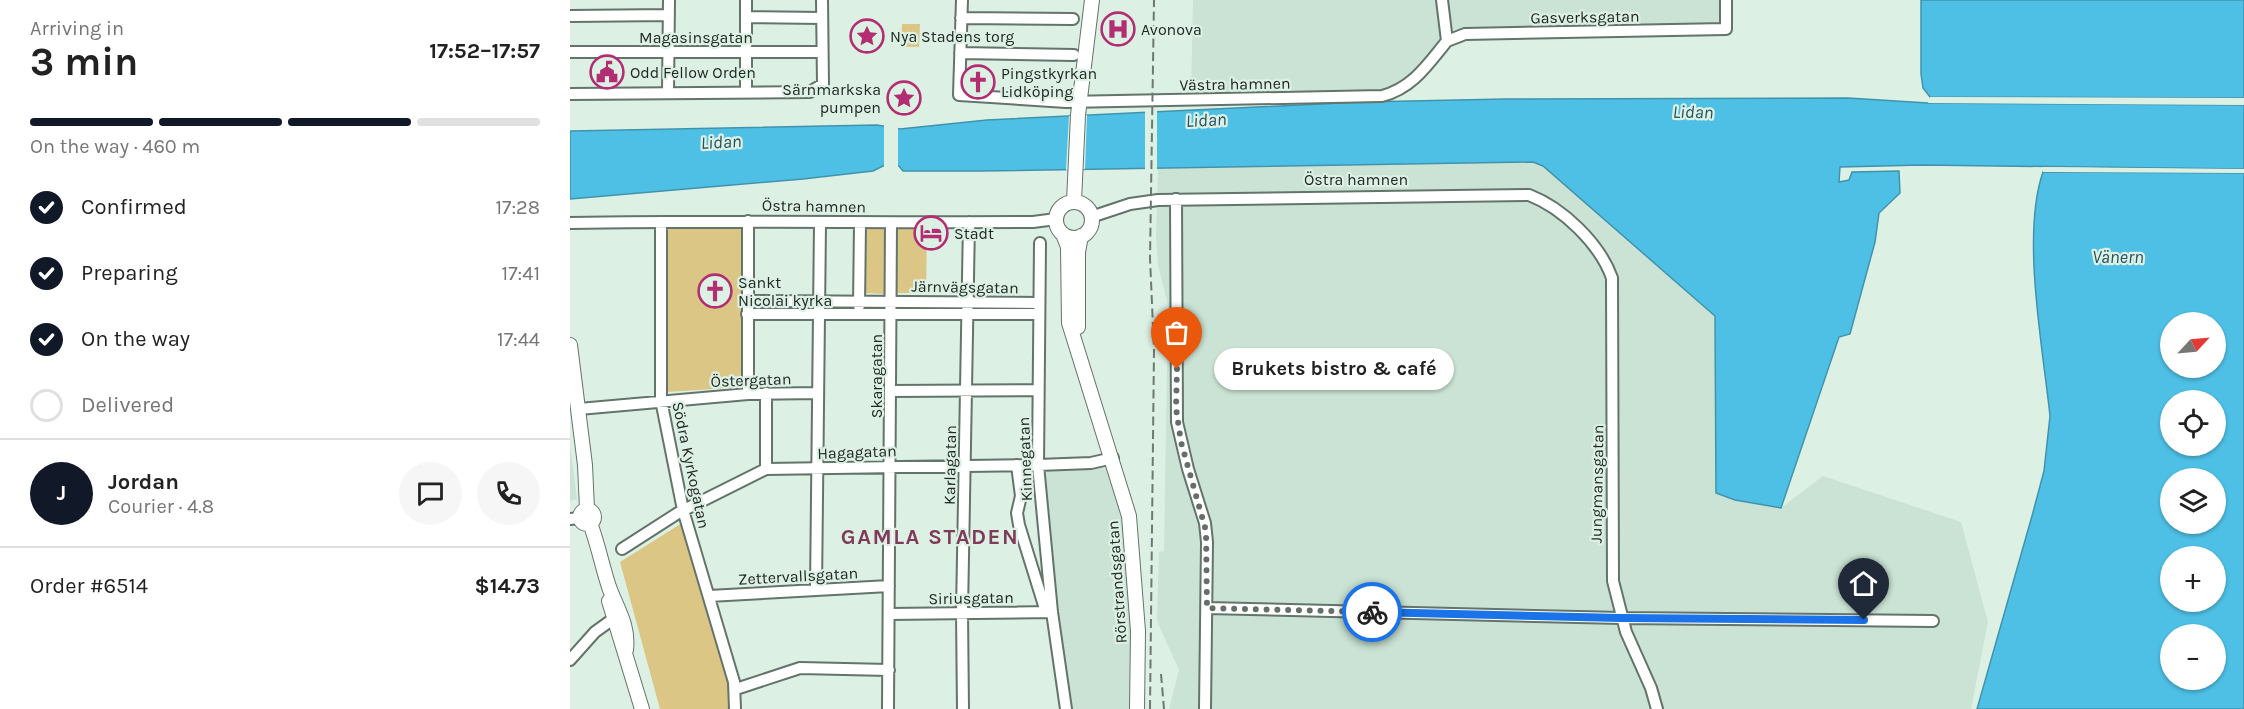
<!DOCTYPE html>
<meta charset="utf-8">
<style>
body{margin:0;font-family:Karla,sans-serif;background:#f6f6f6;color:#222;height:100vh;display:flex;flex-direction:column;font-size:22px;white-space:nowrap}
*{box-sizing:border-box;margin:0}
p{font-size:20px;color:#767676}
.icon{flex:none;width:33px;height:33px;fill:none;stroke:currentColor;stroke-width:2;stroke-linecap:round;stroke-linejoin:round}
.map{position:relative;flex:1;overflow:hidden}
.drawer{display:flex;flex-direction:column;background:#fff;width:570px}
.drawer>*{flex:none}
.needle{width:39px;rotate:64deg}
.buttons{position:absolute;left:1590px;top:312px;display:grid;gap:12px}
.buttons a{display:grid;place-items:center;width:66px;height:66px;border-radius:50%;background:#fff;box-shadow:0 2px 4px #0004;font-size:30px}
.pin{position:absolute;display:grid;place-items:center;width:51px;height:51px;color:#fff;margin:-62px -26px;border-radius:50% 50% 50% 0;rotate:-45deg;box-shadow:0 0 6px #0007}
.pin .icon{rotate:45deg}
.courier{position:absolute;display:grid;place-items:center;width:60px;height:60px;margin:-30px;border:4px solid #1a73e8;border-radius:50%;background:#fff;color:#222;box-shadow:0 2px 8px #0007}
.bubble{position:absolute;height:42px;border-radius:21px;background:#fff;box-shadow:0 2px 4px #0004;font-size:20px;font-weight:700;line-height:42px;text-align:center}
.head em{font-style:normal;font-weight:700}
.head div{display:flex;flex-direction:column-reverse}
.head{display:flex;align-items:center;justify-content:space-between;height:102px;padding:0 30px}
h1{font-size:39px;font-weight:700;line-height:45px}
.bar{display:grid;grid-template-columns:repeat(4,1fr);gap:9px 6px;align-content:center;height:72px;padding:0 30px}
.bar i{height:8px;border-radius:4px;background:#e0e0e0}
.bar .active{background:#111827}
.bar p{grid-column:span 4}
.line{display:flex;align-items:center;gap:15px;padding:0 30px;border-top:2px solid #e0e0e0}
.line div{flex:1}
.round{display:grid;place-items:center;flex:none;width:63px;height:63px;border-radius:32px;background:#f6f6f6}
ol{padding:0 30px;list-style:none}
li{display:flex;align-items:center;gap:18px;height:66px}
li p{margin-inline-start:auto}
li .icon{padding:6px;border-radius:50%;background:#111827;color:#fff;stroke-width:4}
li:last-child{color:#767676}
li i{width:33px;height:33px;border:3px solid #e0e0e0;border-radius:50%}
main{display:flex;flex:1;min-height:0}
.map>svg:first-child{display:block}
</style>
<main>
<section class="drawer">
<div class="head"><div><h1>3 min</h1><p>Arriving in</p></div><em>17:52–17:57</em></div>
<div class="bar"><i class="active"></i><i class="active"></i><i class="active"></i><i></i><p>On the way · 460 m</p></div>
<ol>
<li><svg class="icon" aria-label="check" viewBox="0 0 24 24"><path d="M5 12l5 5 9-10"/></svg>Confirmed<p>17:28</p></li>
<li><svg class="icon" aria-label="check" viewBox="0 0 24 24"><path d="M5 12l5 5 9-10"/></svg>Preparing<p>17:41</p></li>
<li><svg class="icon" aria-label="check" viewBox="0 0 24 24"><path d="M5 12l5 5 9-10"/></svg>On the way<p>17:44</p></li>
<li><i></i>Delivered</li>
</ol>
<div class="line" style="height:108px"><b class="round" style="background:#111827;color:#fff">J</b><div><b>Jordan</b><p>Courier · 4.8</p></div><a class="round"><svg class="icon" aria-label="chat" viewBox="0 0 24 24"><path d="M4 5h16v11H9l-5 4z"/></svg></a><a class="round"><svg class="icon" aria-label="phone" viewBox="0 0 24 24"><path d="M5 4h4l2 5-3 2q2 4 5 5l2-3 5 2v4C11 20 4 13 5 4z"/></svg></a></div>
<div class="line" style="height:78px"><div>Order #6514</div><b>$14.73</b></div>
</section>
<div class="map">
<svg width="1674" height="709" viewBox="0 0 1674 709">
<rect width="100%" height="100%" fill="#ddf0e4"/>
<path fill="#cae3d4" d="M623 0H1150V24L884 29 846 73 818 90 621 95Z
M963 162 973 166 1145 316 1146 493 1211 508 1253 476 1391 522 1418 622 1401 709H599L609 670 587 621 589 552 594 551 598 306 588 265 586 235 588 168Z
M0 444 7 499 0 501Z
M538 468 555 527 562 600V709H499L473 470Z"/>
<path fill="#dbc685" d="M332 24H350L349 47H331Z
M294 224 317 225 316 294 293 293Z
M326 224 357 225 356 293H326Z
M95 227H174L175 387 97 392Z
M112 523 160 688V709H90L50 562Z"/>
<path fill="#4ec0e6" stroke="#4193ac" stroke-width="1.5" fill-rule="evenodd" d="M1351 0H1674V98L1360 97 1353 88 1351 74Z
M1278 98 1358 103 1674 105V169L1352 165 1270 167 1269 182 1279 180 1282 172 1329 171 1330 193 1309 213 1305 242 1280 334 1269 337 1211 508 1165 500 1146 493 1145 316 973 166 963 162 411 171H333L329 166 315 165 303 171 233 179 0 199V131L307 125 330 129 417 120 791 102 936 99Z
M1473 172 1674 173V709H1407L1462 516 1474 471 1480 416C1473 348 1451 235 1473 172ZM1600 322H1646V368H1600ZM1600 400H1646V446H1600ZM1600 478H1646V524H1600ZM1600 556H1646V602H1600ZM1600 634H1646V680H1600Z"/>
<path fill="#ddf0e4" d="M1360 97 1674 98V101H1594L1674 102V105L1358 103Z
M575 109H587V171H575Z
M517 115 515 169 496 170 499 116Z
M314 125 328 126V168H314Z
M1473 167 1674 169V173L1473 172Z"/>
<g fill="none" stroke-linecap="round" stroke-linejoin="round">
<defs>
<path id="minor" d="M392 0 389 95 496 102 812 96C843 88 858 64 877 41L872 0
M0 16 99 15
M176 17 252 18
M391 18 503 19
M877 41 895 34 1156 29V0
M0 52H252
M390 53 504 55
M176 91V0
M98 92 99 0
M0 94 240 92 253 84 252 0
M606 199 607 422 618 469 635 523 637 542 635 709
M521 217 560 204 588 200 959 195C993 208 1030 244 1042 278L1043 581 1056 632 1081 688 1087 709
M178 221V394
M91 222V400L113 510 164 682 165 709
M0 223C155 220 309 223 463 222L486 219
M470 243 468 465 482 612 496 709
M177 301 469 303
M289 306 290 224
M177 314H469
M321 391 468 390
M196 393V469
M9 409 178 394 248 393
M447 465 451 496 447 513 449 525 476 612
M0 519 10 518
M52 549 108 513 196 469 468 465 521 463 543 458
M246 589 250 224
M139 596 319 586
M637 608 1051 618 1363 621
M319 614 482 612
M0 660 25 632 43 619
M166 689 230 668 319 670
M318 709 321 223
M393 709 392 612 399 222"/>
<path id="major" d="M504 202 508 115 522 0
M486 220a18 18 0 1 1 36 0a18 18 0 1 1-36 0Z
M493 234 498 247 499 323 559 516 568 631 567 709
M508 327V252L511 236
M0 345 15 465 17 509
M10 517a7 7 0 1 1 14 0a7 7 0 1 1-14 0Z
M20 523C28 544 32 566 39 587 47 609 59 625 56 650
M39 601 72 709"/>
</defs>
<use href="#minor" stroke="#63746a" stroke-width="14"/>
<use href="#major" stroke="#63746a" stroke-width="16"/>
<use href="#minor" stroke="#fff" stroke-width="10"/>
<use href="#major" stroke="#fff" stroke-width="14"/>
<path stroke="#6d7972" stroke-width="2" stroke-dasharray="9 4.5" stroke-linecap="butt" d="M591 674 594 709
M580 709 584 350 580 258 584 0"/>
</g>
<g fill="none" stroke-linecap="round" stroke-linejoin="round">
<path stroke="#636f68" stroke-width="6" stroke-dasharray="0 10.8" d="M607 369 606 408 611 442 636 531 637 608 802 612"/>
<path stroke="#1a73e8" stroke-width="8" d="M802 612 1051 618 1294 620"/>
</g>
<defs>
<symbol id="hospital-ring" viewBox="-11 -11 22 22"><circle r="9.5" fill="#ddf0e4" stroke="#b32d72" stroke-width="1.5"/><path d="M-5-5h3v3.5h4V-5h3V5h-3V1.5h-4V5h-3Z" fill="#b32d72"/></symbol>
<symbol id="sight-ring" viewBox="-11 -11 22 22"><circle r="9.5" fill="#ddf0e4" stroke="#b32d72" stroke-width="1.5"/><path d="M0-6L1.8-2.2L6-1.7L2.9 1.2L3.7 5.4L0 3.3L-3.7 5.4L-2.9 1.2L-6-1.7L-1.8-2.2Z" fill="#b32d72"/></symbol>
<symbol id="civic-ring" viewBox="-11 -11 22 22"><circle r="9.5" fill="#ddf0e4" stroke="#b32d72" stroke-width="1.5"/><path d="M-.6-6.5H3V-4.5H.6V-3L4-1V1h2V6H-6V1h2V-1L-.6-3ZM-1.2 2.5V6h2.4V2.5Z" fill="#b32d72"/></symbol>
<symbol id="church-ring" viewBox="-11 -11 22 22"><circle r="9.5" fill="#ddf0e4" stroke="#b32d72" stroke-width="1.5"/><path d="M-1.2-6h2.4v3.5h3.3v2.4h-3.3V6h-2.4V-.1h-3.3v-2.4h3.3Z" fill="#b32d72"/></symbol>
<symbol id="hotel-ring" viewBox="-11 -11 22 22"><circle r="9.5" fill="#ddf0e4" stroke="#b32d72" stroke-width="1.5"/><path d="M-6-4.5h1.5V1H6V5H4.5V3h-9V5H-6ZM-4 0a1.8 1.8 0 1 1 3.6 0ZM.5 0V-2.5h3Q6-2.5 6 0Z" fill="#b32d72"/></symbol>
</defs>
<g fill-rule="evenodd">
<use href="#hospital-ring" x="529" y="10" width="38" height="38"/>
<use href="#sight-ring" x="278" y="17" width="38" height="38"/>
<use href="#civic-ring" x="18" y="53" width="38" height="38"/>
<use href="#church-ring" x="389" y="63" width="38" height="38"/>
<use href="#sight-ring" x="315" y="79" width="38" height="38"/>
<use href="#hotel-ring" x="342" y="214" width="38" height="38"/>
<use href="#church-ring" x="126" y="272" width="38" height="38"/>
</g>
<g text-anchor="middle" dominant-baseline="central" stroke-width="4.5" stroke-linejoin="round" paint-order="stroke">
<g font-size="16" fill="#222925" stroke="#ddf0e4">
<text transform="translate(1015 17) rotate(-1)">Gasverksgatan</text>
<text x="126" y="37">Magasinsgatan</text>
<text transform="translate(665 84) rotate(-1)">Västra hamnen</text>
<text x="786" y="179">Östra hamnen</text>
<text transform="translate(244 206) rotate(1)">Östra hamnen</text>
<text transform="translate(395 287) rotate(1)">Järnvägsgatan</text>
<text transform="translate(306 376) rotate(-90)">Skaragatan</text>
<text transform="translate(181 380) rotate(-2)">Östergatan</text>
<text transform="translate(287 452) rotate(-2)">Hagagatan</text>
<text transform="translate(455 459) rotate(-92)">Kinnegatan</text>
<text transform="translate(121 465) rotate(78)">Södra Kyrkogatan</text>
<text transform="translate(380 465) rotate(-89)">Karlagatan</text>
<text transform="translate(1027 484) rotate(-89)">Jungmansgatan</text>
<text transform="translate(228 576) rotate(-3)">Zettervallsgatan</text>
<text transform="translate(547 582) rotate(-94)">Rörstrandsgatan</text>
<text transform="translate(401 598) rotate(-1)">Siriusgatan</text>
</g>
<g font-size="16" fill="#222925" stroke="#ddf0e4" text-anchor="start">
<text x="571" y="29">Avonova</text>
<text x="320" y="36">Nya Stadens torg</text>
<text x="60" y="72">Odd Fellow Orden</text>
<text x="431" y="73">Pingstkyrkan<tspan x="431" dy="18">Lidköping</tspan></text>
<text x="311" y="89" text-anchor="end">Särnmarkska<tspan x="311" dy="18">pumpen</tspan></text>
<text x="384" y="233">Stadt</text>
<text x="168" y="282">Sankt<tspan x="168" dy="18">Nicolai kyrka</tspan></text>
</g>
<g font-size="18" font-style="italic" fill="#215161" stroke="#ddf0e4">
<text transform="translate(1123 112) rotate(1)">Lidan</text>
<text transform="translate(636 120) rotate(-3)">Lidan</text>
<text transform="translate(151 142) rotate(-3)">Lidan</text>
<text x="1548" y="257">Vänern</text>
</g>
<g font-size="22" font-weight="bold" letter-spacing="1.5" fill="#7f3c5a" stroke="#ddf0e4">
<text x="360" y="537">GAMLA STADEN</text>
</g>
</g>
</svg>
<div class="buttons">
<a><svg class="needle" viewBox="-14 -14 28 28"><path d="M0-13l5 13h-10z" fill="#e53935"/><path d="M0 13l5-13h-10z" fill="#767676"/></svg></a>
<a><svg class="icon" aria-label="locate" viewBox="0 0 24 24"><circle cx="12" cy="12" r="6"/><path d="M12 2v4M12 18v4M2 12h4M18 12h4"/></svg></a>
<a><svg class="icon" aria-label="layers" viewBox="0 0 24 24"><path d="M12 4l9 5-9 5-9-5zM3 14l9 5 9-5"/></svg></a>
<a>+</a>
<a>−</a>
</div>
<div class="pin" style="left:607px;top:369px;background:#ea580c"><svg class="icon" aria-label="bag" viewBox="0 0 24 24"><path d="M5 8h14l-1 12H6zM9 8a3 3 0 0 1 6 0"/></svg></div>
<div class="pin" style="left:1294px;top:620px;background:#1f2937"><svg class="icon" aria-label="home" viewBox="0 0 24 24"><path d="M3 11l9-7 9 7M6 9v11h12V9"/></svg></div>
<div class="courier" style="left:802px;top:612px"><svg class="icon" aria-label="bike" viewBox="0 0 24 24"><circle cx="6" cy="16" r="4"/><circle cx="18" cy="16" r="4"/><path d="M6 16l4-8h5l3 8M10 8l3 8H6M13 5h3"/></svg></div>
<div class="bubble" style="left:644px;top:348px;width:240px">Brukets bistro &amp; café</div>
</div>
</main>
